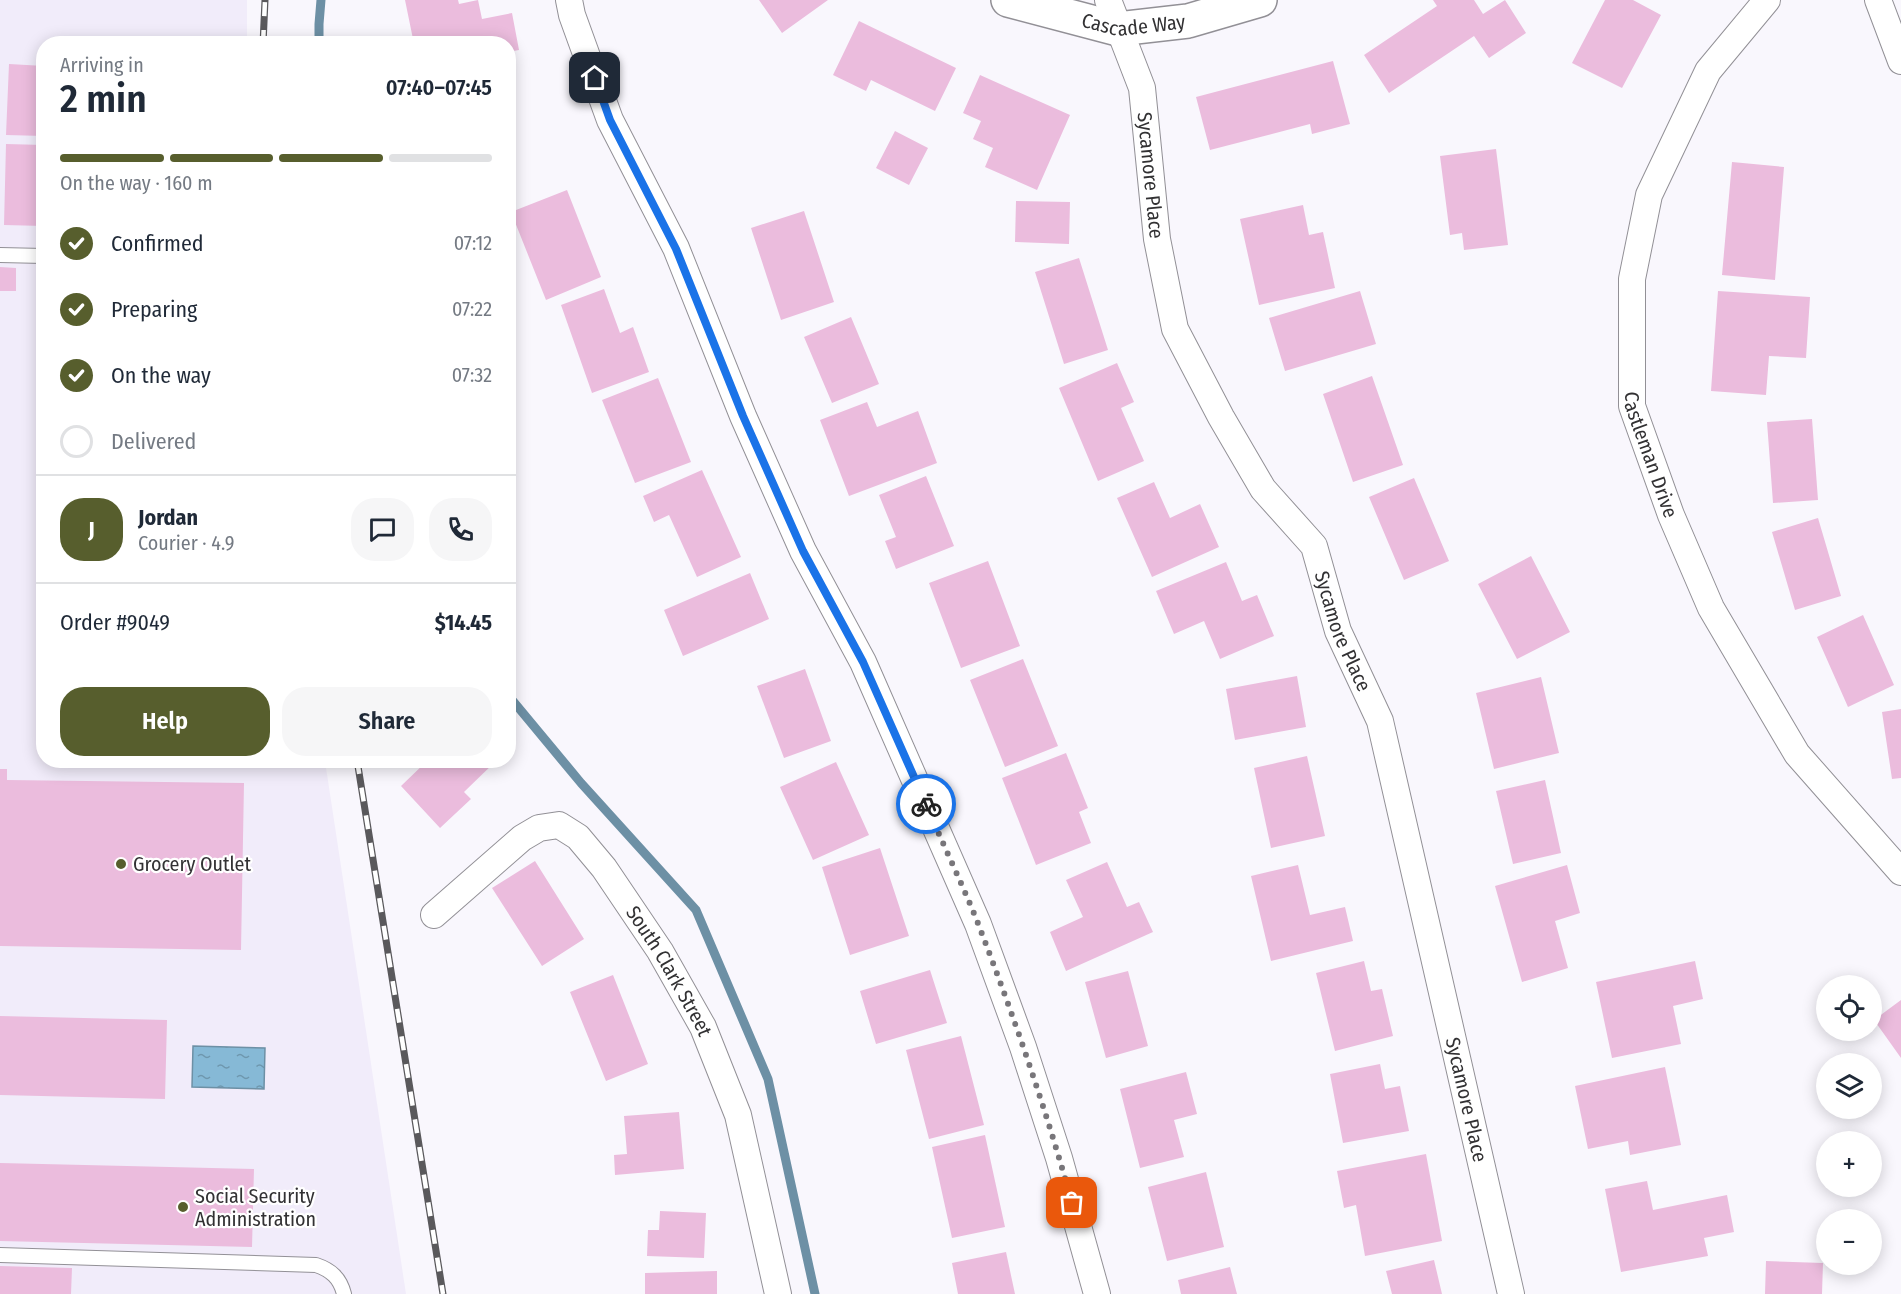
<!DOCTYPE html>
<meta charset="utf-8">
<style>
body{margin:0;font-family:"Fira Sans Condensed",sans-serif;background:#f6f6f7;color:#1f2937;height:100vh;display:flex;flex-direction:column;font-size:22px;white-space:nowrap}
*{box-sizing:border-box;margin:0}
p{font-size:20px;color:#747a83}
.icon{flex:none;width:33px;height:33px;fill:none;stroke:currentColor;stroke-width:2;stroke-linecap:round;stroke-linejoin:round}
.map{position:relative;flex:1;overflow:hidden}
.side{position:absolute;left:36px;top:36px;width:480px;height:732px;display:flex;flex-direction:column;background:#fff;border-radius:24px;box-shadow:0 3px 15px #0003}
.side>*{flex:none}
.fabs{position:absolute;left:1816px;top:975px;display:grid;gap:12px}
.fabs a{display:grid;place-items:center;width:66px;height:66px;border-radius:50%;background:#fff;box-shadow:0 3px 15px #0003;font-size:30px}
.pin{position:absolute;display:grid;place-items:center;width:51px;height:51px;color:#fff;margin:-26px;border-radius:12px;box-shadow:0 3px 9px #0006}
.courier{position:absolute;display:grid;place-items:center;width:60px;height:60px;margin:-30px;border:4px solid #1a73e8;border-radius:50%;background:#fff;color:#222;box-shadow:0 2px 8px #0007}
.overview em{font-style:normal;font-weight:600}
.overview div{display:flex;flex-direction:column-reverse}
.overview{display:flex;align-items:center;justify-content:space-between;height:102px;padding:0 24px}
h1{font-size:39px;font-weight:600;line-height:45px}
.bar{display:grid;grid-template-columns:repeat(4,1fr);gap:9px 6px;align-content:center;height:72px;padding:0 24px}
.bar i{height:8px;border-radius:4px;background:#e0e1e3}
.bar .current{background:#575e2d}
.bar p{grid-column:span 4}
.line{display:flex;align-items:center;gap:15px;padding:0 24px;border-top:2px solid #e0e1e3}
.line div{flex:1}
.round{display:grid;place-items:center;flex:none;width:63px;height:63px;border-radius:24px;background:#f6f6f7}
ol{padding:0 24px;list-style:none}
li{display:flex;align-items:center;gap:18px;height:66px}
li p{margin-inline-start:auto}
li .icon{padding:6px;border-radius:50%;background:#575e2d;color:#fff;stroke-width:4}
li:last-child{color:#747a83}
li i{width:33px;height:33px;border:3px solid #e0e1e3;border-radius:50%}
.button{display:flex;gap:12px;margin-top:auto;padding:12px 24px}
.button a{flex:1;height:69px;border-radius:24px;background:#575e2d;color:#fff;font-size:24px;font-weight:600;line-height:69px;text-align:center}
.button a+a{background:#f6f6f7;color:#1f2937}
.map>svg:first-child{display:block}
</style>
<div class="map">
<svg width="1901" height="1294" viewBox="0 0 1901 1294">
<defs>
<pattern id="water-ripples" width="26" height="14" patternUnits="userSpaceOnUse" patternTransform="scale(1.5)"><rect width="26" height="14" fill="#86b9d6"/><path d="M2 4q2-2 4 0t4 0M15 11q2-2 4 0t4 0" fill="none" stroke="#6e97ae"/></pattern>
</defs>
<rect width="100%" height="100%" fill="#f9f7fd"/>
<path fill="#f1ecfa" d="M0 0H247V43L44 44V760L325 761 406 1294H0Z"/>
<path fill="url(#water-ripples)" stroke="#6d90a5" stroke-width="1.5" d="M193 1046 265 1048 264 1089 192 1087Z"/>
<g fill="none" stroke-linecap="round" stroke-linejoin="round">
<path stroke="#6d90a5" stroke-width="9" d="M319 44V24L321 0
M508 695 581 783 696 910 768 1079 815 1294"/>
</g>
<path fill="#ebbcdd" d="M405 0H458L459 4 478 0 482 19 512 13 519 50 508 52V44H414Z
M759 0H828L782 33Z
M1433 0H1474L1483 14 1505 0 1526 33 1489 58 1474 36 1389 93 1364 55 1437 6Z
M1605 0H1633L1661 15 1622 88 1572 63Z
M859 21 956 68 935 111 871 80 866 91 833 75Z
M1333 61 1350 124 1312 134 1310 124 1210 150 1196 97Z
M9 64 44 66V136L6 135Z
M980 75 1070 115 1037 190 985 167 993 148 973 139 981 121 963 113Z
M895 131 928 148 909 185 876 168Z
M6 144 44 145V226L4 225Z
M1496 149 1508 245 1464 250 1462 233 1450 235 1440 156Z
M1732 162 1784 167 1775 280 1722 275Z
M567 190 601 277 546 300 511 212Z
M1016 201 1070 202 1069 244 1015 242Z
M1303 205 1309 235 1323 232 1335 288 1259 305 1240 219Z
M804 211 834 302 781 320 751 228Z
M1079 258 1108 350 1064 364 1035 272Z
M0 267 16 268V291H0Z
M604 289 620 333 633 327 649 372 592 393 561 305Z
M1360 291 1376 344 1285 371 1269 318Z
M1718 291 1810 297 1806 358 1769 356 1766 395 1711 391Z
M851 317 879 384 832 403 804 337Z
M1117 363 1134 402 1121 408 1144 461 1098 481 1059 388Z
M1372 376 1403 465 1353 482 1323 394Z
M658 378 691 462 635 483 602 400Z
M867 402 877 427 918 411 937 463 849 496 820 420Z
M1812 419 1818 500 1773 503 1767 422Z
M702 470 741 557 697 577 669 515 654 522 643 496Z
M926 476 954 546 896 569 885 541 896 537 879 495Z
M1414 478 1449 561 1404 580 1369 497Z
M1154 482 1170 518 1200 504 1219 547 1152 577 1117 498Z
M1818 518 1841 596 1795 610 1772 532Z
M1531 556 1570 632 1517 659 1478 584Z
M988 561 1020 646 961 668 929 583Z
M1226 562 1242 601 1257 595 1274 636 1220 659 1204 621 1174 634 1156 591Z
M750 573 769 619 683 656 664 610Z
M1863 615 1894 685 1848 707 1817 637Z
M1023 659 1058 746 1005 767 970 680Z
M805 669 831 741 784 758 757 686Z
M1297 676 1306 727 1235 740 1226 689Z
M1541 677 1559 753 1494 769 1476 693Z
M1901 709V778L1892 779 1882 712Z
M1066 753 1088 808 1079 812 1091 843 1036 865 1002 778Z
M1307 756 1325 836 1271 848 1254 768Z
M428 760H497L464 792 471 799 440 828 401 786Z
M836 762 869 835 813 860 780 787Z
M0 769H7V780L244 783 241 950 0 946Z
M1545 780 1561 853 1513 864 1496 791Z
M880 848 909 936 850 955 822 867Z
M535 861 584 939 542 966 492 888Z
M1107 862 1127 907 1139 902 1153 932 1066 971 1050 932 1083 917 1066 880Z
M1298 865 1310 915 1345 907 1353 941 1271 961 1251 876Z
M1567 865 1580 913 1555 921 1568 968 1522 982 1495 886Z
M1364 961 1371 991 1382 989 1393 1036 1335 1051 1316 973Z
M1695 961 1703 999 1673 1006 1681 1044 1612 1058 1596 982Z
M930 970 947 1023 876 1044 860 991Z
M1128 971 1148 1046 1106 1058 1085 982Z
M613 975 648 1064 606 1081 570 992Z
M1901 1000V1058L1874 1020Z
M0 1016 167 1020 165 1099 0 1095Z
M961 1036 984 1125 929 1139 906 1050Z
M1380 1064 1385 1089 1400 1086 1409 1131 1343 1143 1330 1074Z
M1665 1067 1681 1145 1630 1155 1628 1141 1588 1149 1575 1086Z
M1186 1072 1197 1114 1174 1120 1184 1157 1140 1168 1120 1089Z
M679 1112 684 1169 615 1175 614 1155 627 1154 624 1116Z
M985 1135 1005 1227 952 1238 932 1147Z
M1426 1154 1442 1241 1365 1256 1356 1205 1344 1208 1337 1171Z
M0 1163 254 1169 252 1247 0 1241Z
M1206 1172 1224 1247 1167 1261 1148 1187Z
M1647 1181 1653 1210 1727 1195 1734 1232 1704 1238 1708 1256 1621 1272 1605 1189Z
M660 1211 706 1213 704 1258 647 1256 648 1230H659Z
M1006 1252 1015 1294H958L952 1263Z
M1434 1260 1442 1294H1392L1386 1271Z
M1766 1261 1823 1263 1822 1294H1765Z
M0 1266 72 1268 71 1294H0Z
M1230 1267 1237 1294H1181L1178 1280Z
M717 1271V1294H645V1273Z"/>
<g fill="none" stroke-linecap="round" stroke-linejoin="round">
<defs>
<path id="service" d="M0 255 44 256
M0 1255 316 1265C331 1270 340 1278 344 1294"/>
<g id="minor">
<path d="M569 0 572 15 610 120 676 248 743 416 803 551 863 662 978 924 1023 1047 1059 1158 1097 1294"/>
<path id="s1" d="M1108 0 1142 88 1157 239 1175 329 1221 417 1263 489 1314 546 1338 631 1380 721 1511 1294"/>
<path id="s2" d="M1767 0 1708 71 1649 195 1632 279V406L1671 515 1711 608 1797 754 1901 872"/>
<path d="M1878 0 1901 61"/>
<path id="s3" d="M434 915 522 838 539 828 559 825 578 837 604 868 660 951 703 1027 738 1115 778 1294"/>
</g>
<g id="tertiary">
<path id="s4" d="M1008 0 1118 29 1188 21 1260 0"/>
</g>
</defs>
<use href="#service" stroke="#929096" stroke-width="16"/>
<use href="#minor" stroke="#929096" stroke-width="28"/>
<use href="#tertiary" stroke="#929096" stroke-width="36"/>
<use href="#service" stroke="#fff" stroke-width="14"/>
<use href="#minor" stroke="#fff" stroke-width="26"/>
<use href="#tertiary" stroke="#fff" stroke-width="33"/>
<defs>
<path id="rail" d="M263 44 265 0
M357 760 443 1294"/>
</defs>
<use href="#rail" stroke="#5a595c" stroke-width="7"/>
<use href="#rail" stroke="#fff" stroke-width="4.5" stroke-dasharray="14" stroke-linecap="butt"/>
</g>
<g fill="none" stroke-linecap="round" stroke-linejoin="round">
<path stroke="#78767a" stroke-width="6" stroke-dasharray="0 10.8" d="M926 804C943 845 963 885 979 926 1014 1017 1046 1109 1072 1203"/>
<path stroke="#1a73e8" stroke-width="8" d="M595 78 610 120 676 249 743 416 803 551 863 662 926 804"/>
</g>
<g fill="#575e2d" stroke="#fff" stroke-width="2">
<circle cx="121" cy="864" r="6"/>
<circle cx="183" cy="1207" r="6"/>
</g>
<g text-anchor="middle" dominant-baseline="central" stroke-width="4.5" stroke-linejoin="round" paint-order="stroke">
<g font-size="20" fill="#323133" stroke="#fff">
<text stroke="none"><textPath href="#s4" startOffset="129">Cascade Way</textPath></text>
<text stroke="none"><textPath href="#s1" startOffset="182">Sycamore Place</textPath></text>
<text stroke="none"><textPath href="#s2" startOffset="494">Castleman Drive</textPath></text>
<text stroke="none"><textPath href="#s1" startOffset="687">Sycamore Place</textPath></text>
<text stroke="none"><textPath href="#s3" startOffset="342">South Clark Street</textPath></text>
<text stroke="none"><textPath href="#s1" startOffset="1173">Sycamore Place</textPath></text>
</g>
<g font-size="20" fill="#323133" stroke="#fff" text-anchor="start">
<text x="133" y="864">Grocery Outlet</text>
<text x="195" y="1196">Social Security<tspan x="195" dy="23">Administration</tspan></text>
</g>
</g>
</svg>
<div class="fabs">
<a><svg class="icon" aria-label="locate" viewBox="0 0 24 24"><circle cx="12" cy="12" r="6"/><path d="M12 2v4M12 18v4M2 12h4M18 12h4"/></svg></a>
<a><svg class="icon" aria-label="layers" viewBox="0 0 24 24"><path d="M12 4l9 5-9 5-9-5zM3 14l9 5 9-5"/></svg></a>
<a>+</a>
<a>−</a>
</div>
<div class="pin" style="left:1072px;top:1203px;background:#ea580c"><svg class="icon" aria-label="bag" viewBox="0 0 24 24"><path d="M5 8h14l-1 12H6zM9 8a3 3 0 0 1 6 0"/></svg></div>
<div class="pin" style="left:595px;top:78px;background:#1f2937"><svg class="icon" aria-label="home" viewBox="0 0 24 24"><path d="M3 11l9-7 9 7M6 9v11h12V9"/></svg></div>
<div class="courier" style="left:926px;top:804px"><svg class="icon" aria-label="bike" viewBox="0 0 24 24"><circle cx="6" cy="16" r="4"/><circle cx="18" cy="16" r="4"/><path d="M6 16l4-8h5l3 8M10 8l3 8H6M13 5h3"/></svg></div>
<section class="side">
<div class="overview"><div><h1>2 min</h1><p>Arriving in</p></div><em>07:40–07:45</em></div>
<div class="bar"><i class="current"></i><i class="current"></i><i class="current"></i><i></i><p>On the way · 160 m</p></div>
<ol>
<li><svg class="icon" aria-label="check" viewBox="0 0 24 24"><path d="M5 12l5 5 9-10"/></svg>Confirmed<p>07:12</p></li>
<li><svg class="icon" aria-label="check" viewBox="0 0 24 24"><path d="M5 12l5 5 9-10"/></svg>Preparing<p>07:22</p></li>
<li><svg class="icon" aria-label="check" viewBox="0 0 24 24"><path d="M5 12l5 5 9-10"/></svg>On the way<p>07:32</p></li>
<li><i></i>Delivered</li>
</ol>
<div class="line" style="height:108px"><b class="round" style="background:#575e2d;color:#fff">J</b><div><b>Jordan</b><p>Courier · 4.9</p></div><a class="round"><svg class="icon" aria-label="chat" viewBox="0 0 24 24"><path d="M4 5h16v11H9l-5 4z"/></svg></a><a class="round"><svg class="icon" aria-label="phone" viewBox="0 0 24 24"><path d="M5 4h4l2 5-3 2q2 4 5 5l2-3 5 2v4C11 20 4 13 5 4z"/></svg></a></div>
<div class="line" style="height:78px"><div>Order #9049</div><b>$14.45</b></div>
<div class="button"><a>Help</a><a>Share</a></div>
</section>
</div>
